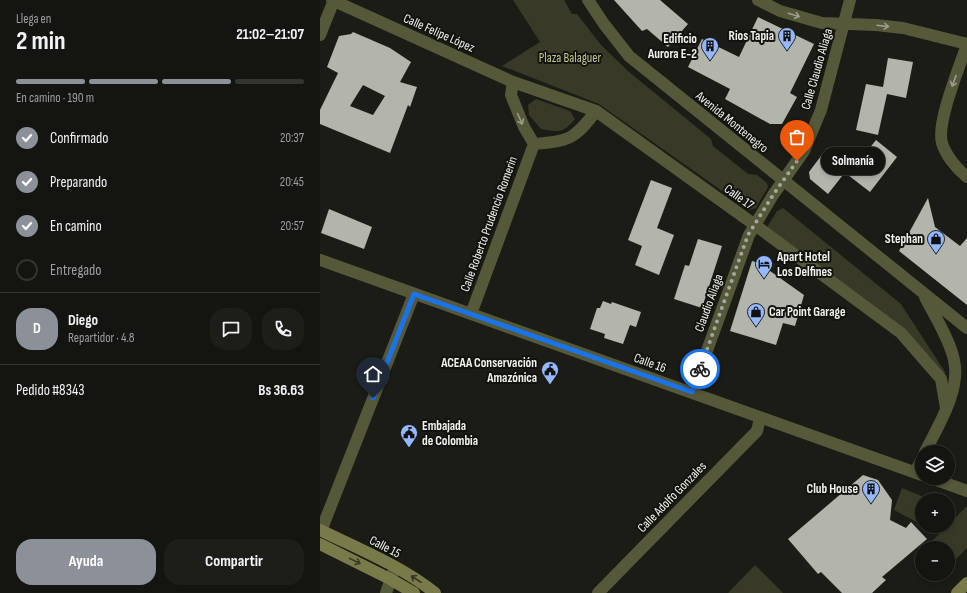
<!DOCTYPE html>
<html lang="es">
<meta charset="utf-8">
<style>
body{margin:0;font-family:"Sofia Sans Condensed",sans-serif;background:#1d1e19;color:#f1f3f6;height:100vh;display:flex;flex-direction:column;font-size:15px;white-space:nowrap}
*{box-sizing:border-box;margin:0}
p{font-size:13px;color:#9d9f9f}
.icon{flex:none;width:22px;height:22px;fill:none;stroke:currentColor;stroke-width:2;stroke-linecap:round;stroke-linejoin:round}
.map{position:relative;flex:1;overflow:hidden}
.panel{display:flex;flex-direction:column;background:#141510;width:320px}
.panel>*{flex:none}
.controls{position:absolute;left:595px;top:445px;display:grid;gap:8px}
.controls a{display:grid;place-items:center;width:40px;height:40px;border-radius:50%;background:#141510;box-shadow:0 2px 6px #0003,0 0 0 1px #333430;font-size:20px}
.pin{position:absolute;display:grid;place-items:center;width:34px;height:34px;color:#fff;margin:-41px -17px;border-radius:50% 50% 50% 0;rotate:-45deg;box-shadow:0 0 4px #0007}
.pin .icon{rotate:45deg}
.courier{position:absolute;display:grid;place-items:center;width:40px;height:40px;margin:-20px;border:3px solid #1a73e8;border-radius:50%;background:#fff;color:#222;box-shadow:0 1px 5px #0007}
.bubble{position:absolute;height:28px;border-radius:14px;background:#141510;box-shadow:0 2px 6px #0003,0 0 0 1px #333430;font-size:13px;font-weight:700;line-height:28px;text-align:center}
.summary em{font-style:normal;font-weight:700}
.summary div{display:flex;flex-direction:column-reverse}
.summary{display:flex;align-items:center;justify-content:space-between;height:68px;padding:0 16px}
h1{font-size:26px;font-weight:700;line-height:30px}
.bar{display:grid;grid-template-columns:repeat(4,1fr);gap:6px 4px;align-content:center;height:48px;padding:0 16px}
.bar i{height:5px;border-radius:3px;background:#333430}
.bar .on{background:#8c9099}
.bar p{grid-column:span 4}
.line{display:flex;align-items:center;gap:10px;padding:0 16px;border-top:1px solid #333430}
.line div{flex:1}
.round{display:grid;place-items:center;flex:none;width:42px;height:42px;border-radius:16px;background:#1d1e19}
ol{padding:0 16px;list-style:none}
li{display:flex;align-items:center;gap:12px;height:44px}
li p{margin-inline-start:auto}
li .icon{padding:4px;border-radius:50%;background:#8c9099;color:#fff;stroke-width:4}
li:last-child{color:#9d9f9f}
li i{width:22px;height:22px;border:2px solid #333430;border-radius:50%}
.primary-button{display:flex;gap:8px;margin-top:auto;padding:8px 16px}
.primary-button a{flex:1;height:46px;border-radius:16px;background:#8c9099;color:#fff;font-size:16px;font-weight:700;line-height:46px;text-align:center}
.primary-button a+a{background:#1d1e19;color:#f1f3f6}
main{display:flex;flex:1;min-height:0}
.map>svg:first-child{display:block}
</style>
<main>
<section class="panel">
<div class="summary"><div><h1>2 min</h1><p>Llega en</p></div><em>21:02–21:07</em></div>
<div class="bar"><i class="on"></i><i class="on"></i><i class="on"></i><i></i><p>En camino · 190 m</p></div>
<ol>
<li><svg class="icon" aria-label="check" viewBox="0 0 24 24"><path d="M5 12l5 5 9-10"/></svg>Confirmado<p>20:37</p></li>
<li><svg class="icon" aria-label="check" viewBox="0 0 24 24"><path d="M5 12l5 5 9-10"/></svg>Preparando<p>20:45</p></li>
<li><svg class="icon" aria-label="check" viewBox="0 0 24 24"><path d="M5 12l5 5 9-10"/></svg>En camino<p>20:57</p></li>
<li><i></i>Entregado</li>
</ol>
<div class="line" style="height:72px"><b class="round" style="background:#8c9099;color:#fff">D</b><div><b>Diego</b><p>Repartidor · 4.8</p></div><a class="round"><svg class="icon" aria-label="chat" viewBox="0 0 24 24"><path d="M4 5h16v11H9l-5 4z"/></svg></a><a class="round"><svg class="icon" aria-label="phone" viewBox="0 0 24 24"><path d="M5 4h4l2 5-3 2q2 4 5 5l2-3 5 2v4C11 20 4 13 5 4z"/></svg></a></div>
<div class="line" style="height:52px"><div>Pedido #8343</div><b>Bs 36.63</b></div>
<div class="primary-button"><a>Ayuda</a><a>Compartir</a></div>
</section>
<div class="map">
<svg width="647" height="593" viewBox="0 0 647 593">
<rect width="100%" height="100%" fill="#1b1c16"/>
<path fill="#383927" d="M193 0H244L252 14H257L281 45 309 72 391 139 393 146 428 174 437 175 447 183 448 187 436 208 429 210 279 104 182 66 220 42Z
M216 99 250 111 255 119C243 134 238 132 221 129L209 115 208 105Z
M463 208 581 304 625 372 626 384 607 357 444 232 457 211Z
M582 488 611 500H602V525L574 510Z
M647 506V548L628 567V548H605Z
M602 551V568L594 560Z
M435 565 463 593H408Z"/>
<path fill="#b3b4ac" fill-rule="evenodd" d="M294 0H340L368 24 348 47 327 29 322 31Z
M438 17 494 44 470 93 477 97 462 124H450L405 99 410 89 368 67 382 39 419 57Z
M33 32 70 48 91 62 80 82 97 87 90 107 88 105 70 153 0 124V110L18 73 7 67 19 36 31 34ZM43 85 65 96 53 115 30 106Z
M568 58 593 62 586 98 567 94 558 135 536 130 546 84 563 87Z
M556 140 577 157 550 192 528 175Z
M507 148 530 166 508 194 490 179 489 172Z
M331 180 352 188 337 228 354 235 339 275 315 265 322 246 308 240Z
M608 198 615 227 640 246 647 238V305L579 251Z
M9 209 52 227 44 249 1 233Z
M378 239 402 246 382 308 354 299 365 265 369 266Z
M432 261 439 263 484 295 475 326 463 323 456 345 410 331Z
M283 301 291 304 292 302 321 312 316 327 310 325 303 344 284 338 285 334 270 329 277 308H280Z
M543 475 558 480 572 500 570 520 586 528 591 522 607 539 562 577 566 580 552 593H522L501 572 498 574 468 539Z"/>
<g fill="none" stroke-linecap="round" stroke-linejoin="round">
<path stroke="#56583a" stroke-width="12" d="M12 0 193 82 276 111 435 225 581 333 621 379 626 408
M268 0 284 24 309 56 647 328
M438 0 460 11 502 23 556 25 583 28 647 44
M0 35 14 0
M647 44C640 66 616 123 622 143 626 156 637 169 647 177
M193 82 191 95 204 127 214 144C249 141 254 140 276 111
M0 260 602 475
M605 297C614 315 630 340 634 360 641 390 618 426 605 452
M151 314 214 144
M372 392 429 235 453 195 484 151 501 110 530 0
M595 472 602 459
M611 478 647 491
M1 531 94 294
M66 593 74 570
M278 593 437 431 440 418"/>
<path stroke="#787b49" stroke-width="12" d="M0 530C39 549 81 566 115 593
M0 544 70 579 94 593
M637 593 647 583"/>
</g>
<defs><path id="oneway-shaft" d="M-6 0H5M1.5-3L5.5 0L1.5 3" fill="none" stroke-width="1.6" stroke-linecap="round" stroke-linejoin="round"/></defs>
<g stroke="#9c9d8b">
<use href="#oneway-shaft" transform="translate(474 15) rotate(17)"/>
<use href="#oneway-shaft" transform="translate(563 26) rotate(7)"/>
<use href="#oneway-shaft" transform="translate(634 81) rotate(111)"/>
<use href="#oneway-shaft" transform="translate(200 119) rotate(66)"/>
</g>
<g stroke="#363722">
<use href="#oneway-shaft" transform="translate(35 561) rotate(26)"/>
<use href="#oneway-shaft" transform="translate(96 579) rotate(-147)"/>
</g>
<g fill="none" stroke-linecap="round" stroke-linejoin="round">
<path stroke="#a7a7a2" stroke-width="4" stroke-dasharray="0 7.2" d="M380 369 428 235 453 195 477 161"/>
<path stroke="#1a73e8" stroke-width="5" d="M53 398 94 294 372 392 380 369"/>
</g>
<defs>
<symbol id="building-pin" viewBox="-11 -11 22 30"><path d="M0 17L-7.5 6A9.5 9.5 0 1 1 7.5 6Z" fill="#94b7fd" stroke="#12130d"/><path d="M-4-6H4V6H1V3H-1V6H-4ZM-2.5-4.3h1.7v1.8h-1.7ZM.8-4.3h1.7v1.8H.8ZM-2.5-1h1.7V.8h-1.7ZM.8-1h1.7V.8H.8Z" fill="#111"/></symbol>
<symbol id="shop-pin" viewBox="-11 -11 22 30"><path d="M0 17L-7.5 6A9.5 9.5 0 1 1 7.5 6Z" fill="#94b7fd" stroke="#12130d"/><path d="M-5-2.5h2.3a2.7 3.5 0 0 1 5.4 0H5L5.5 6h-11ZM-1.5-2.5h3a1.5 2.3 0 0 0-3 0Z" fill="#111"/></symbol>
<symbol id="hotel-pin" viewBox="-11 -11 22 30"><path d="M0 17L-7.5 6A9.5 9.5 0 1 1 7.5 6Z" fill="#94b7fd" stroke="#12130d"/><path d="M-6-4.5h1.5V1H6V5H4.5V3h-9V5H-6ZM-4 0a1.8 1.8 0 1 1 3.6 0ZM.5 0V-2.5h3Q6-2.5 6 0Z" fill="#111"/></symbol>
<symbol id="civic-pin" viewBox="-11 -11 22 30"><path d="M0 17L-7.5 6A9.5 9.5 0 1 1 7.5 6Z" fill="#94b7fd" stroke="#12130d"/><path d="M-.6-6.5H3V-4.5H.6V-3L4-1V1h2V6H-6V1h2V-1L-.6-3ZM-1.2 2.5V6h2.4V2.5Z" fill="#111"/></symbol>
</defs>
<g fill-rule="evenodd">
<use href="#building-pin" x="457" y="26" width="20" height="27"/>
<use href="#building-pin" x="380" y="36" width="20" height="27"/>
<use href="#shop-pin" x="606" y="229" width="20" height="27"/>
<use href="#hotel-pin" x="434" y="254" width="20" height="27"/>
<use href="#shop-pin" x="426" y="302" width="20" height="27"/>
<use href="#civic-pin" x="220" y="360" width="20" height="27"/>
<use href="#civic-pin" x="79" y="423" width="20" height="27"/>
<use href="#building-pin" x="541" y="479" width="20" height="27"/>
</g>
<g text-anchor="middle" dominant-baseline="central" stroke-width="4" stroke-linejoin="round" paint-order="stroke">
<g font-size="13" fill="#f2f2ee" stroke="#12130d">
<text transform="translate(119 33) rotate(24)">Calle Felipe López</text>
<text transform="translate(497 69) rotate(-74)">Calle Claudio Aliaga</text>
<text transform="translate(412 122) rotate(39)">Avenida Montenegro</text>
<text transform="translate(419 197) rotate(36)">Calle 17</text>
<text transform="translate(169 224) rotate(-70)">Calle Roberto Prudencio Romerin</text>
<text transform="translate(389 303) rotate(-70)">Claudio Aliaga</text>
<text transform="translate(330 363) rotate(20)">Calle 16</text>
<text transform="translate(352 497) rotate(-46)">Calle Adolfo Gonzales</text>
<text transform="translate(65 547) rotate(27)">Calle 15</text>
</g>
<g font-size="13" font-weight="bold" fill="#f2f2ee" stroke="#12130d" text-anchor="end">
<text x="454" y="36">Rios Tapia</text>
<text x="377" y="39">Edificio<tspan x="377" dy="15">Aurora E-2</tspan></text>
<text x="603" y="239">Stephan</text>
<text x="457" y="257" text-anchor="start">Apart Hotel<tspan x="457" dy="15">Los Delfines</tspan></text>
<text x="449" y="312" text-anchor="start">Car Point Garage</text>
<text x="217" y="363">ACEAA Conservación<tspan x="217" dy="15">Amazónica</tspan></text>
<text x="102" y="426" text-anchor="start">Embajada<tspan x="102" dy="15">de Colombia</tspan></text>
<text x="538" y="489">Club House</text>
</g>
<g font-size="13" fill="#c5c993" stroke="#12130d">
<text x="250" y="58">Plaza Balaguer</text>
</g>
</g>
</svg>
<div class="controls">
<a><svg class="icon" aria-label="layers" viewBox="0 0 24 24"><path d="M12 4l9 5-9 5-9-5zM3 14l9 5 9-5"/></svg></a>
<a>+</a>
<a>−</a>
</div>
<div class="pin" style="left:477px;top:161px;background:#ea580c"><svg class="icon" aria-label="bag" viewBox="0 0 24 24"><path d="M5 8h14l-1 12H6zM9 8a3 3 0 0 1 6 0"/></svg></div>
<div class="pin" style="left:53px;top:398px;background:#1f2937"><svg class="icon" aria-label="home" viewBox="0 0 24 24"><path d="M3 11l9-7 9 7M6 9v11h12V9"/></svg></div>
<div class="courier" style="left:380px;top:369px"><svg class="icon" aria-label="bike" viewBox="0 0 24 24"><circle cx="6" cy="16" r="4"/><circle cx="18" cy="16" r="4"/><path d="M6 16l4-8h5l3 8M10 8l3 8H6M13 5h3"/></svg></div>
<div class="bubble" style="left:501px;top:147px;width:64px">Solmanía</div>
</div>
</main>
